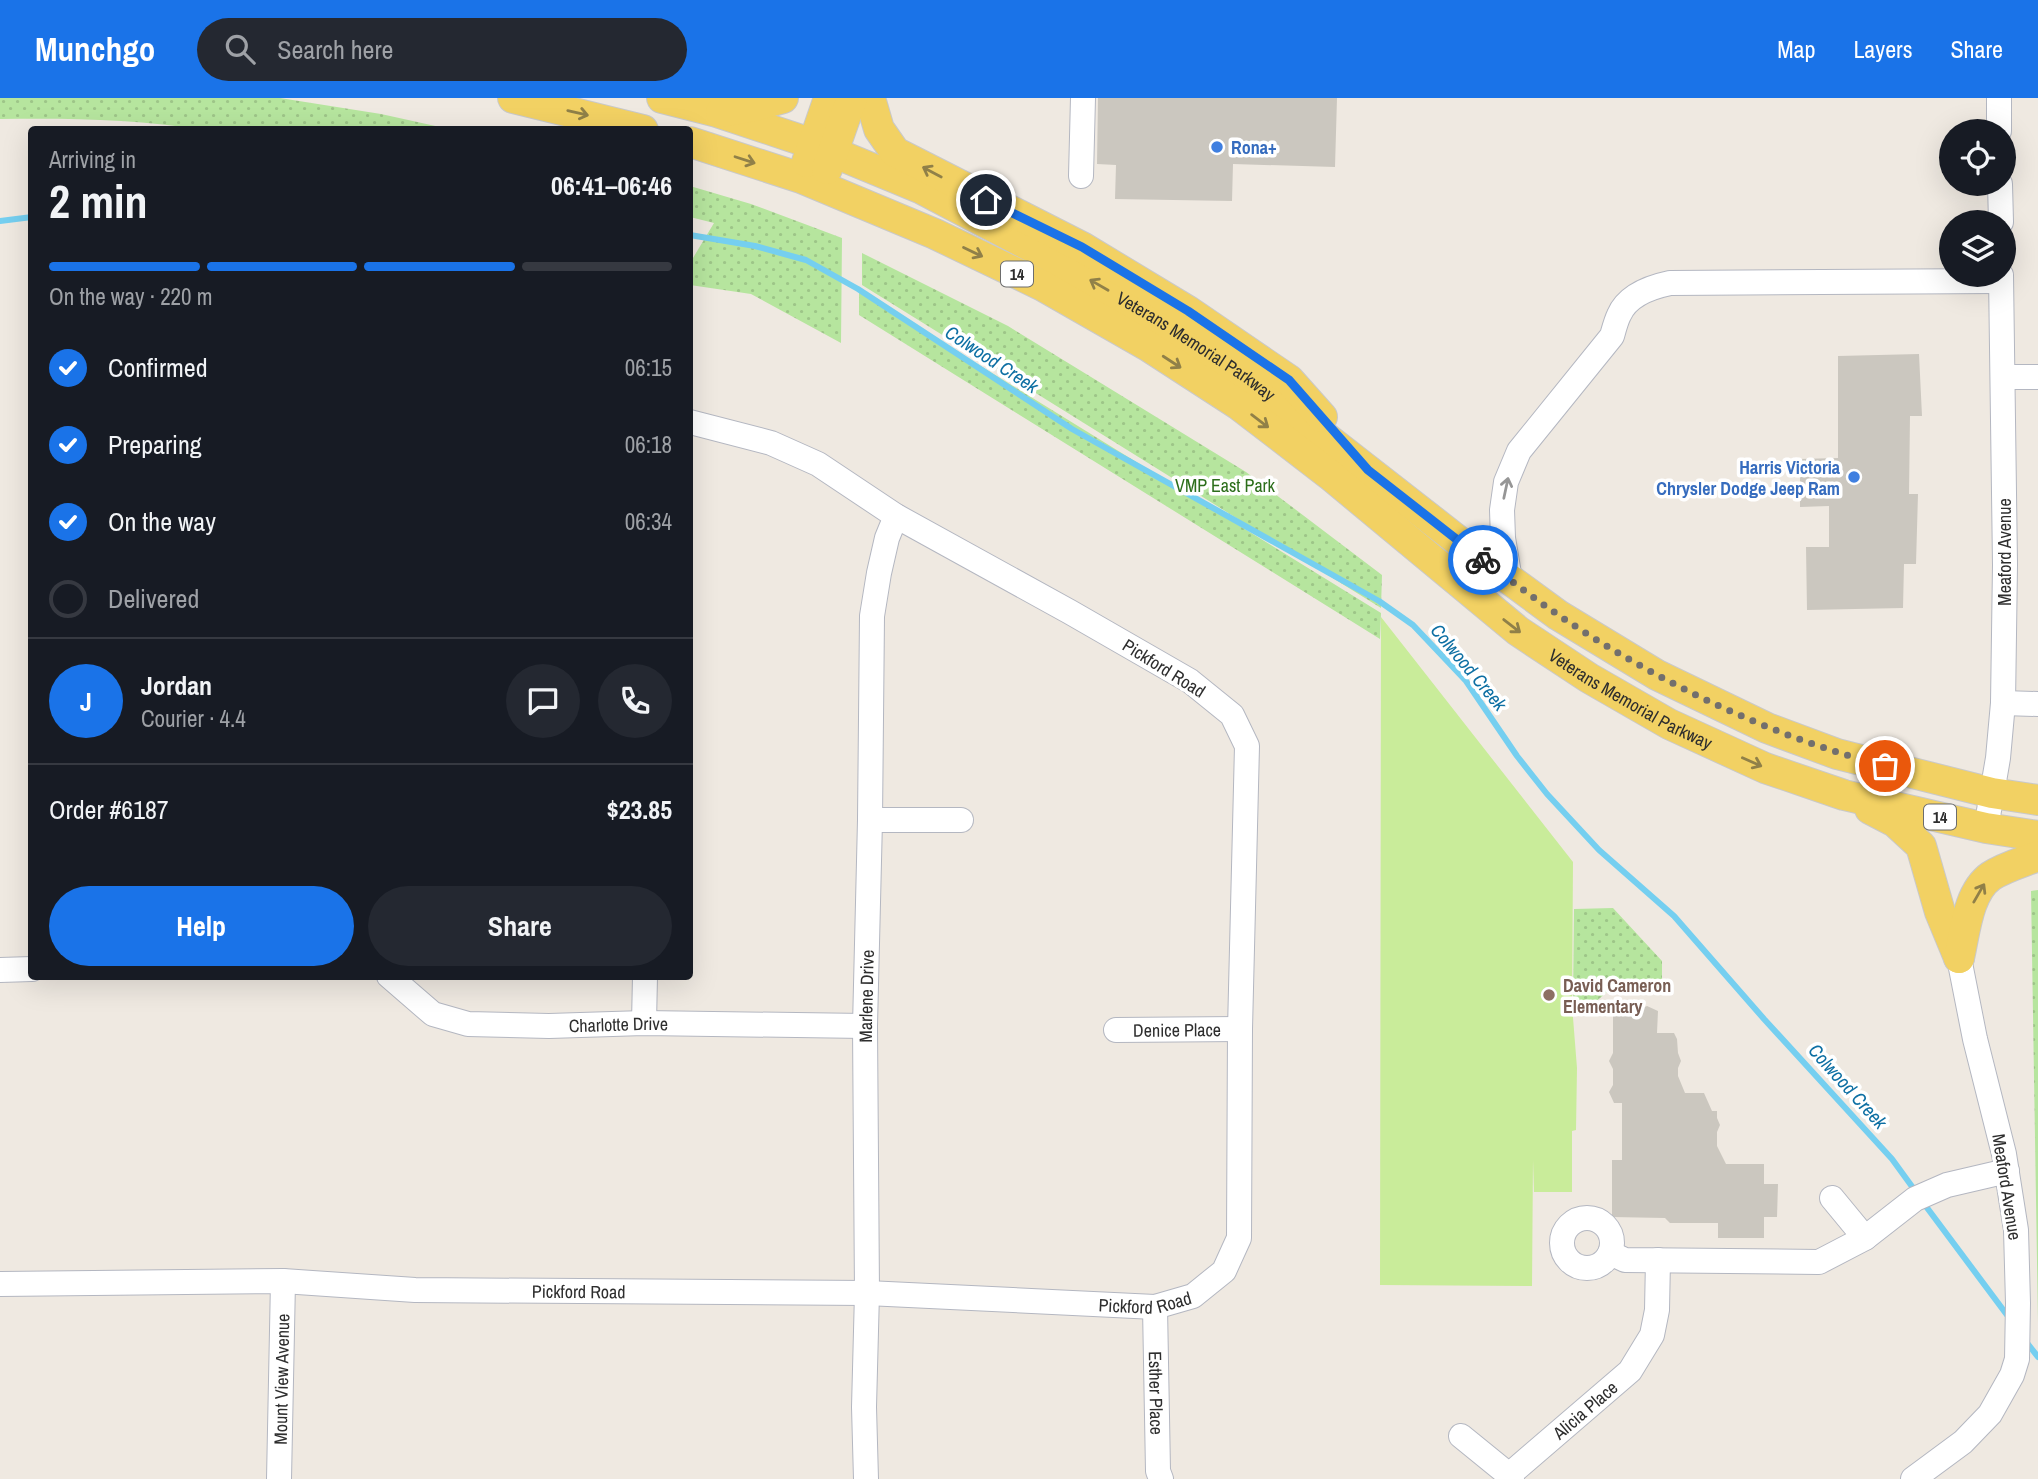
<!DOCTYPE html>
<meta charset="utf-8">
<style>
body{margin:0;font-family:"Archivo Narrow",sans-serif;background:#242831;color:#f1f3f6;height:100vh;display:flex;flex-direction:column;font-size:26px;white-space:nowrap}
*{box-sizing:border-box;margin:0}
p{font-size:23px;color:#9ea1a6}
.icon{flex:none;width:38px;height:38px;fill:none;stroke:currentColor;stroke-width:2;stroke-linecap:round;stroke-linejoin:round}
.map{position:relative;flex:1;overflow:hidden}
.panel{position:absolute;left:28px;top:28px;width:665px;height:854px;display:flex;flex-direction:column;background:#171b24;border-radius:7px;box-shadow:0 7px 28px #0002}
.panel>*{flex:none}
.buttons{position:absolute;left:1939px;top:21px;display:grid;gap:14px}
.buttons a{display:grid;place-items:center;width:77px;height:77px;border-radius:50%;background:#171b24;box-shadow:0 7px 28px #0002;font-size:35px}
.pin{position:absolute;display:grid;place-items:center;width:60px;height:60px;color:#fff;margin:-30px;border:4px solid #fff;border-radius:50%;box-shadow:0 2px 7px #0007}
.courier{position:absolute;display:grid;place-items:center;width:70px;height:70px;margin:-35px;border:5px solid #1a73e8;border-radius:50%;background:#fff;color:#222;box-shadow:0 2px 9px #0007}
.summary em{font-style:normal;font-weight:700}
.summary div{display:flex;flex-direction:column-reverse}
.summary{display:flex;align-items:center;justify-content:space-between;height:119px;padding:0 21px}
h1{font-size:46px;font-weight:700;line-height:52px}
.bar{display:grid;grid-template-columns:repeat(4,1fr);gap:10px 7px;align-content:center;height:84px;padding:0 21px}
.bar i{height:9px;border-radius:5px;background:#363941}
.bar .active{background:#1a73e8}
.bar p{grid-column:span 4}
.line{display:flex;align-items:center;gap:18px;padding:0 21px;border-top:2px solid #363941}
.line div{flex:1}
.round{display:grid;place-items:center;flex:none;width:74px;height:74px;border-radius:37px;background:#242831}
ol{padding:0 21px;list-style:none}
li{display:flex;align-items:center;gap:21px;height:77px}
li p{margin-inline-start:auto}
li .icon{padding:7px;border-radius:50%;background:#1a73e8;color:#fff;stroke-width:4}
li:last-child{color:#9ea1a6}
li i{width:38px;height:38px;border:4px solid #363941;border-radius:50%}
.cta{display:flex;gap:14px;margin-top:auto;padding:14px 21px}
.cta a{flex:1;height:80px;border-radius:42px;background:#1a73e8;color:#fff;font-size:28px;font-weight:700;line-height:80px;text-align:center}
.cta a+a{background:#242831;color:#f1f3f6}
header{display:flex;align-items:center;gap:42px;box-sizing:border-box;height:98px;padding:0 35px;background:#1a73e8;color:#fff}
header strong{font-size:33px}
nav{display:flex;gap:38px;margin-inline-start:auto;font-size:24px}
.search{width:490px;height:63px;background:#242831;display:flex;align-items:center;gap:18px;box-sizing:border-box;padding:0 24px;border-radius:38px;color:#9ea1a6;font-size:26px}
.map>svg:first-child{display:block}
</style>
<header>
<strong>Munchgo</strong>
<div class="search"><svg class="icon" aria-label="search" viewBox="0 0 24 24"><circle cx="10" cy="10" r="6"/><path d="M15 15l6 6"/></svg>Search here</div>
<nav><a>Map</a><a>Layers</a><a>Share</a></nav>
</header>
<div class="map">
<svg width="2038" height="1381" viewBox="0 0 2038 1381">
<defs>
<pattern id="grass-dots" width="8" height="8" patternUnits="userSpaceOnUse" patternTransform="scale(1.75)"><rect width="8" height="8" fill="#b6e59e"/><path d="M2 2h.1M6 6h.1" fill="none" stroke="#9dc588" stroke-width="1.8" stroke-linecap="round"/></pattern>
</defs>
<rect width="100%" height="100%" fill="#efe9e1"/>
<path fill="url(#grass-dots)" d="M0 0H280L381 16 449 31 204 32C137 21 68 20 0 21Z
M690 88 751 106 842 140 841 245 751 196 690 187V165L714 125 690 119Z
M862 155 1008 228 1246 374 1382 477 1381 510 862 187Z
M859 193 1381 515 1380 541 859 217Z
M2038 792V1225L2031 793Z
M1613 810 1662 863V894H1607L1593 906H1573L1574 811Z"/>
<path fill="#c9ec9a" d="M1381 519 1573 764 1572 907 1577 970 1576 1032 1572 1033V1094H1534L1533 1062 1532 1188 1380 1187Z"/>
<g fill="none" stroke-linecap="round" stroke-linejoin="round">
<path stroke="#75cff0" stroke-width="6" d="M0 123 32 119
M690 137 755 148 806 162 858 191 1072 331 1379 503 1413 527 1466 583 1517 658 1547 696 1599 752 1674 818 1764 921 1892 1061 1916 1094
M1922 1103 2010 1221
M2024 1241 2038 1259"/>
</g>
<path fill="#cbc7bf" d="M1098 0H1337L1335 69 1233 66 1232 103 1115 101 1116 67 1097 66Z
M1919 256 1922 318H1910L1909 396H1918L1916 466H1904L1903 510 1807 512 1806 449H1829V408L1800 409V361L1838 360V258Z
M1624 908 1631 911H1640L1647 908 1658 913 1657 935H1674L1677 941 1678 955 1681 963 1678 970V978L1685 995H1704L1712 1013H1717V1020L1720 1027 1717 1034V1048L1726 1066H1764V1086H1778L1777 1119H1764V1140H1718V1125H1670L1665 1120 1612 1119V1062H1622V1005H1614L1609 994 1613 987V971L1609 963 1613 955V913Z"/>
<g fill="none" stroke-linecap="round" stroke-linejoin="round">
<defs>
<g id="minor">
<path d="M1999 0V33"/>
<path d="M1081 78 1083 0"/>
<path d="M2000 86 2001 124"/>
<path d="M2003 279H2038"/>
<path d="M1510 482 1503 440 1502 412 1506 384 1519 353 1612 238C1614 231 1616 223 1619 217 1627 198 1651 189 1670 185L2001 183"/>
<path d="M2003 605 2038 606"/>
<path d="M870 722H961"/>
<path d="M1986 730 1998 660 2003 605 2005 467 2001 177"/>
<path d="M0 872 32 871"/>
<path id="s1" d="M389 878 433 916 468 926 549 928 644 925 865 928"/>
<path d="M644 925 645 878"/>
<path id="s2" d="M1116 932 1240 931"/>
<path d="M1832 1100 1865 1140"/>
<circle cx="1587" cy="1145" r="25"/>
<path d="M1610 1155 1625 1162 1819 1164 1865 1140 1915 1101 1947 1087 2007 1073"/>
<path id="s3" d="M0 1186 283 1183 415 1192 867 1195 1155 1209 1193 1198 1224 1173 1239 1140 1240 931 1247 648 1232 617 1190 583 1070 514 896 418 818 366 771 345 690 324"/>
<path id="s4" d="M1155 1209 1158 1373 1161 1381"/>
<path d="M1461 1338 1509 1377"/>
<path id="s5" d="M279 1381 283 1183"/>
<path id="s6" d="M866 1381 864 1309 867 1195 865 928 870 722 872 518 879 475 887 440 896 418"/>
<path id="s7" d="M1512 1381 1509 1377 1630 1273 1652 1237 1657 1212 1658 1162"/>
<path d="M1913 1381 1963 1344 1990 1316 2012 1277 2017 1261 2018 1205 2016 1132 2004 1056 1975 941 1959 860"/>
</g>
<g id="major">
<path d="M513 0 643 32"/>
<path id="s8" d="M662 0 717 14 813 46 922 91 1049 158 1159 221 1247 278 1479 459 1558 517 1657 577 1767 630 1837 656 1992 695 2038 702"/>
<path d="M870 0 879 31 895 54 1082 149 1188 213 1289 282 1322 319"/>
<path d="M721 14 755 8 783 0"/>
<path id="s9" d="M690 44 801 80 935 136 1043 188 1148 248 1239 307 1330 377 1518 533 1589 580 1669 626 1765 670 1844 697 1986 730 2038 738"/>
<path d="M807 64 829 0"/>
<path d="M827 71 852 0"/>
<path d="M1870 711 1895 724 1921 748 1940 814 1959 860"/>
<path d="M1959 860C1965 834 1968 794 1991 778 2005 769 2023 764 2038 758"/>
</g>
</defs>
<use href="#minor" stroke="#b4b7c1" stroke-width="26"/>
<use href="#major" stroke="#c9c9c9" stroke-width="32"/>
<use href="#minor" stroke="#fff" stroke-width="24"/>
<use href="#major" stroke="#f2d163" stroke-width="30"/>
</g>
<defs><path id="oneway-shaft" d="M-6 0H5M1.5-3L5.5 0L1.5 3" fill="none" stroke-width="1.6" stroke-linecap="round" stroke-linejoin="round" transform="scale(1.75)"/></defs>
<g stroke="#908048">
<use href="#oneway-shaft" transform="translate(578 15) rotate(13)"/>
<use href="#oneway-shaft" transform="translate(745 62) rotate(18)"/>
<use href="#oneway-shaft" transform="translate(932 74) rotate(-152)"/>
<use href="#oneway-shaft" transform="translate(973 154) rotate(26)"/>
<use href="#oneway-shaft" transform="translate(1099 187) rotate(-150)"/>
<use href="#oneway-shaft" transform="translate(1172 264) rotate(33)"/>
<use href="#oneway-shaft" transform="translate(1260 323) rotate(37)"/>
<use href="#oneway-shaft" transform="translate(1512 528) rotate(38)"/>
<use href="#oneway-shaft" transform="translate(1752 664) rotate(24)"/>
<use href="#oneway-shaft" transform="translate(1979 795) rotate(-60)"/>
</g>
<use stroke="#969696" href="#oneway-shaft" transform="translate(1506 390) rotate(-78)"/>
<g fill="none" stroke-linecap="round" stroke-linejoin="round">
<path stroke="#726f6d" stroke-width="7" stroke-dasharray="0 12.6" d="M1483 462C1508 480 1532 499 1557 516 1655 583 1770 638 1885 668"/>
<path stroke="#1a73e8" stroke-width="9" d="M986 102 1082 149 1188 213 1289 282 1368 372 1483 462"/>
</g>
<g fill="#3f7fe0" stroke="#fff" stroke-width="2.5">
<circle cx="1217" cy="49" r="7"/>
<circle cx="1854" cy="379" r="7"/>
</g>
<circle fill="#8d6e63" stroke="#fff" stroke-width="2.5" cx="1549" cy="897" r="7"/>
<g text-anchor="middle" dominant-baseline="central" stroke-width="7" stroke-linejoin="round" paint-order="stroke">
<g fill="#fff" stroke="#6d6d6d" stroke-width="2">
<rect x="1001" y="163.5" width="32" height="25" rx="5"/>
<rect x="1924" y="706.5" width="32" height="25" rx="5"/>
</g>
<g font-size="16" font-weight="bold" fill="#2e2e2e">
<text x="1017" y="176">14</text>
<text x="1940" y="719">14</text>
</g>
<g font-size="18" font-weight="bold" fill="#366cbe" stroke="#fff" text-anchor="start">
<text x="1231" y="49">Rona+</text>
<text x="1840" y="369" text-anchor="end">Harris Victoria<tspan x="1840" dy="21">Chrysler Dodge Jeep Ram</tspan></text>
</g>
<g font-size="18" fill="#2e2e2e" stroke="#fff">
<text stroke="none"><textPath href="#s8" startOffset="592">Veterans Memorial Parkway</textPath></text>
<text transform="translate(2004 454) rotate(-90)">Meaford Avenue</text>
<text transform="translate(1164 570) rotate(32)">Pickford Road</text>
<text stroke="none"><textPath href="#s9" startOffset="1102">Veterans Memorial Parkway</textPath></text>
<text stroke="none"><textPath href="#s6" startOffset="483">Marlene Drive</textPath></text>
<text stroke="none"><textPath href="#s1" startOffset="245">Charlotte Drive</textPath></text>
<text stroke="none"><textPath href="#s2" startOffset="61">Denice Place</textPath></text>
<text transform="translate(2007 1089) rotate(81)">Meaford Avenue</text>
<text stroke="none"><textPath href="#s3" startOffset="579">Pickford Road</textPath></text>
<text stroke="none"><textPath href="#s3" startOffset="1146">Pickford Road</textPath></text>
<text stroke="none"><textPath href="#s5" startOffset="100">Mount View Avenue</textPath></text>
<text stroke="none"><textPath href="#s4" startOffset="86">Esther Place</textPath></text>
<text stroke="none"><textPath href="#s7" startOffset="105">Alicia Place</textPath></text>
</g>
<g font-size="18" fill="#2c6e1b" stroke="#fff">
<text x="1225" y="387">VMP East Park</text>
</g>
<g font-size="18" font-weight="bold" fill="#785e54" stroke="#fff" text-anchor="start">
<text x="1563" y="887">David Cameron<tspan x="1563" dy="21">Elementary</tspan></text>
</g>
<g font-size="19" font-style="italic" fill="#0d6fa3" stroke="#fff">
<text transform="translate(992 261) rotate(33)">Colwood Creek</text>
<text transform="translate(1469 569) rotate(50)">Colwood Creek</text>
<text transform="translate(1848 988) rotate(48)">Colwood Creek</text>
</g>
</g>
</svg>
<div class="buttons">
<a><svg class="icon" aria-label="locate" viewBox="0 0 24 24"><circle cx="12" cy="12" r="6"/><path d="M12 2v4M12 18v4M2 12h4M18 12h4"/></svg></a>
<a><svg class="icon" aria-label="layers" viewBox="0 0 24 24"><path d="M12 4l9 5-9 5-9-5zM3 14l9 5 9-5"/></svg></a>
</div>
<div class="pin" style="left:1885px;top:668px;background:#ea580c"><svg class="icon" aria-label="bag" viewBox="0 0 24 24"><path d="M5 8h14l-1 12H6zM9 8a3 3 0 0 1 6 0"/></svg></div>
<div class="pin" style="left:986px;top:102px;background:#1f2937"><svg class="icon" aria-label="home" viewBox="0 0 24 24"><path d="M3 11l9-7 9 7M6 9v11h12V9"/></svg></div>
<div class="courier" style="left:1483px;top:462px"><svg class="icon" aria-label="bike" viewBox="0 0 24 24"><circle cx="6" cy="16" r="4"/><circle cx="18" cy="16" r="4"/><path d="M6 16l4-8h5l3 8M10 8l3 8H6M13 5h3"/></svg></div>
<section class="panel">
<div class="summary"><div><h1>2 min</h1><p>Arriving in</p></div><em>06:41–06:46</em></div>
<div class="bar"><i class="active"></i><i class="active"></i><i class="active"></i><i></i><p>On the way · 220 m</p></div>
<ol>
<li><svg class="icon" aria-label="check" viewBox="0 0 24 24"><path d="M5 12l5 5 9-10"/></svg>Confirmed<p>06:15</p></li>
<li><svg class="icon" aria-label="check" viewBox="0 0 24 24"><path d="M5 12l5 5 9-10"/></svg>Preparing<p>06:18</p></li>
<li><svg class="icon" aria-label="check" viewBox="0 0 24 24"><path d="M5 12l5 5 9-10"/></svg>On the way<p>06:34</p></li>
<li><i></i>Delivered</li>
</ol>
<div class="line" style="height:126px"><b class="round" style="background:#1a73e8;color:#fff">J</b><div><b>Jordan</b><p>Courier · 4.4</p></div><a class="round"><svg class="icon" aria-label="chat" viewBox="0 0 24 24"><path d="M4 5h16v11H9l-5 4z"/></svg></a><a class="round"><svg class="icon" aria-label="phone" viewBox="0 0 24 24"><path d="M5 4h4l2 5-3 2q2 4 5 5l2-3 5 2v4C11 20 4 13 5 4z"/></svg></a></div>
<div class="line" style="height:91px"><div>Order #6187</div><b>$23.85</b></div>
<div class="cta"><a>Help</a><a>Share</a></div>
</section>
</div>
